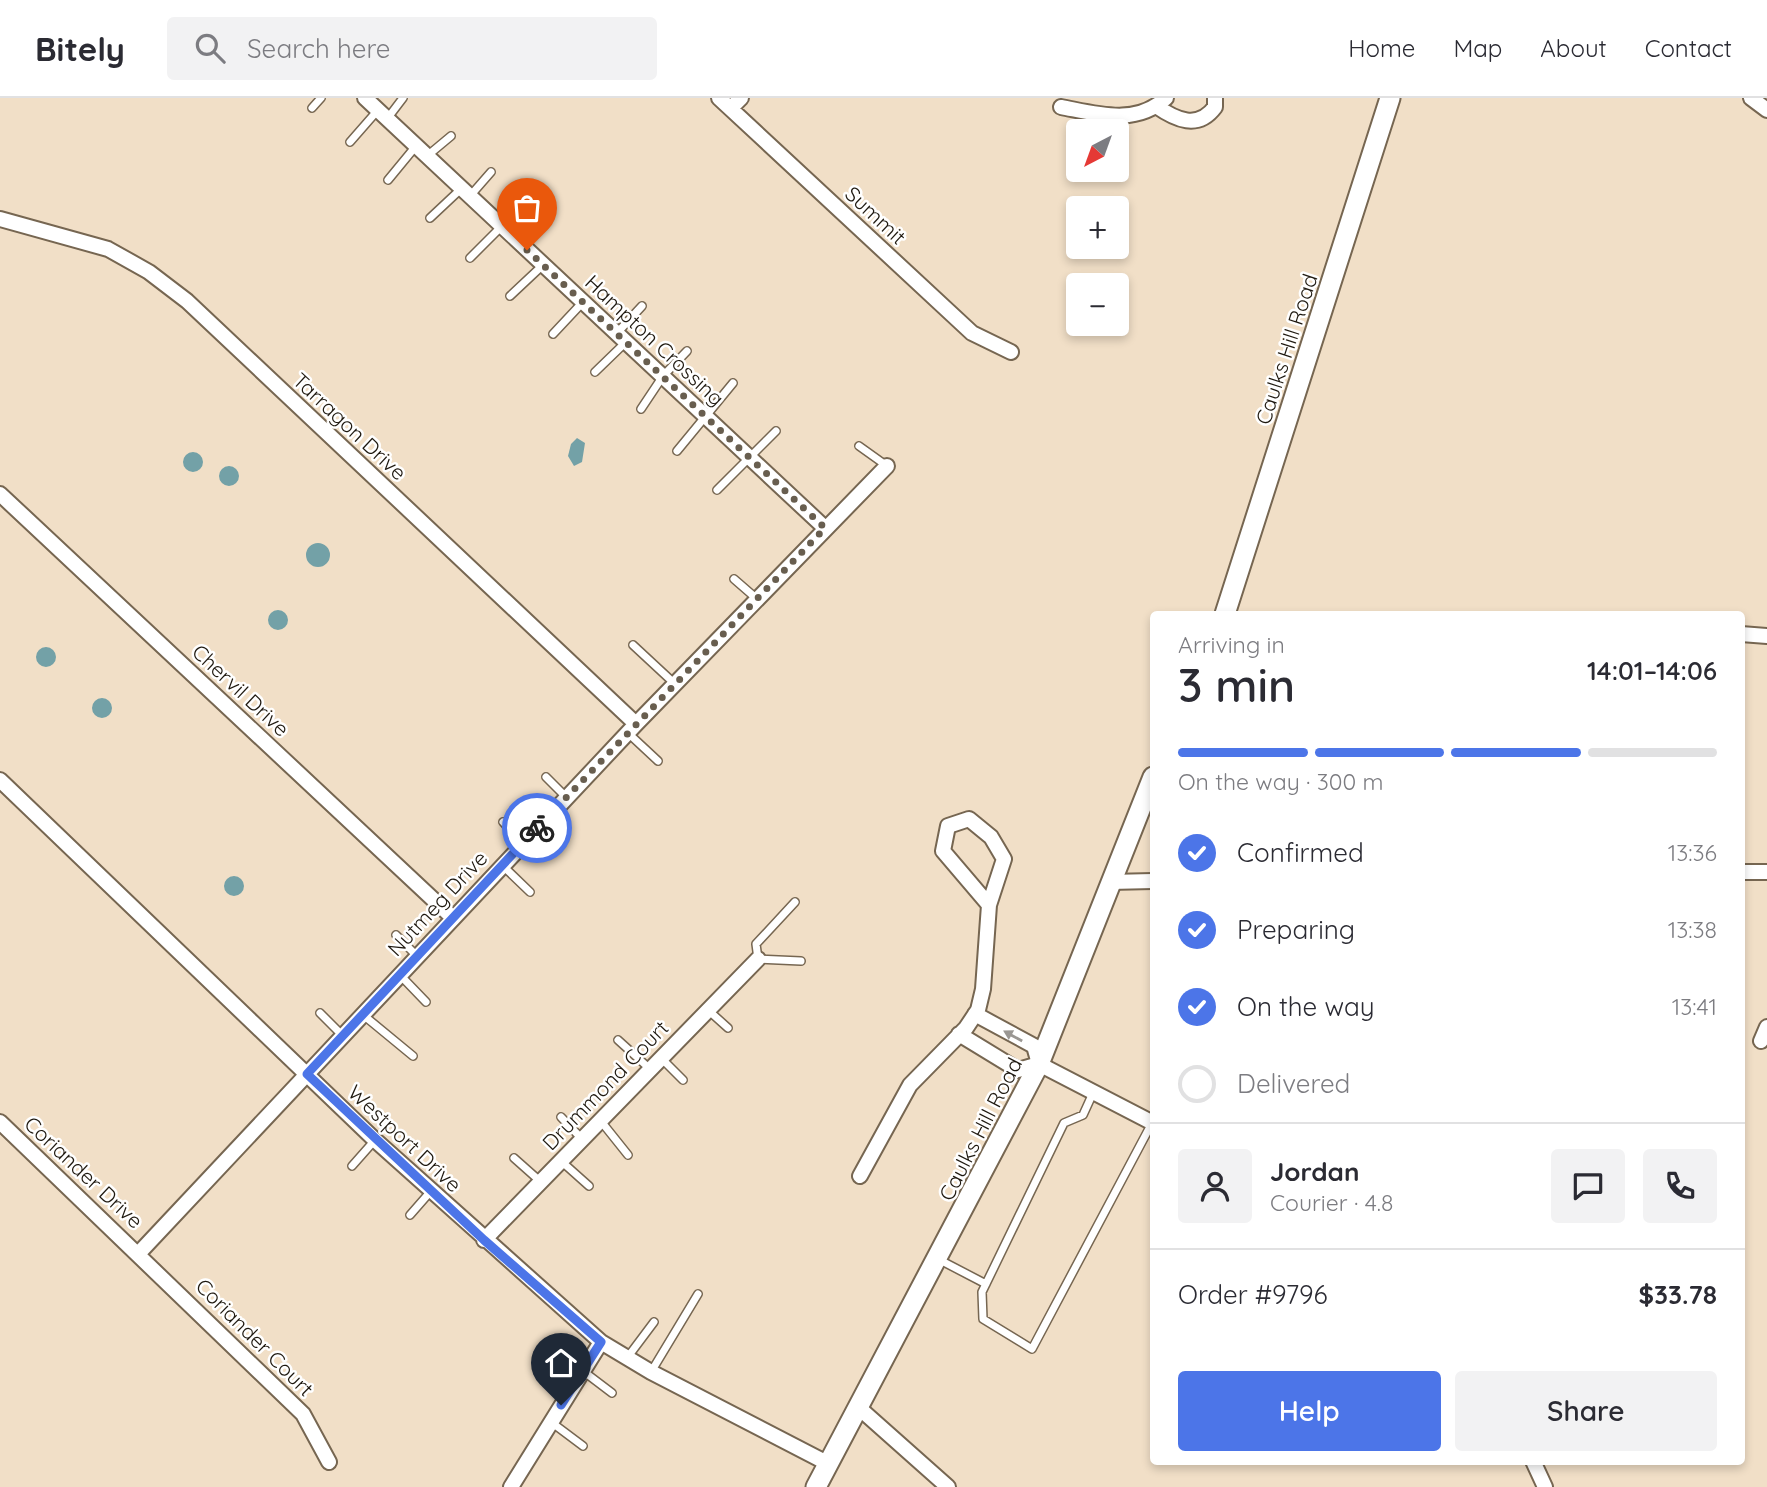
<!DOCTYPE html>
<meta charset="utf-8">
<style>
body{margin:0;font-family:Quicksand,sans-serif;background:#f2f2f3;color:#2b2b33;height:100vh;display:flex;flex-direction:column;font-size:26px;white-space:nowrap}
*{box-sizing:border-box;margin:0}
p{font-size:23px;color:#7c7c81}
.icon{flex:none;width:38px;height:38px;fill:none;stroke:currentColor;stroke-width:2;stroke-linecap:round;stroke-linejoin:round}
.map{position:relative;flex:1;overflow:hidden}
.panel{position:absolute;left:1150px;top:513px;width:595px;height:854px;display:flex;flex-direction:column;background:#fff;border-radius:7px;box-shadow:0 4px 10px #0003}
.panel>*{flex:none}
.needle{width:46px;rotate:221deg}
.buttons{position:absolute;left:1066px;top:21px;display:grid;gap:14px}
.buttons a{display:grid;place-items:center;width:63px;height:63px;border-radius:7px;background:#fff;box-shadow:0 4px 10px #0003;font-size:35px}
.pin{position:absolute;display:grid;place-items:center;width:60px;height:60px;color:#fff;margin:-72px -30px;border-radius:50% 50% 50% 0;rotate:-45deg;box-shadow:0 0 7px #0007}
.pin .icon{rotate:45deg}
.courier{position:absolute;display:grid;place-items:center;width:70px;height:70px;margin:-35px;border:5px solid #4c75e8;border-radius:50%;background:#fff;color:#222;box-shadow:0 2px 9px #0007}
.head em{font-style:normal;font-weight:600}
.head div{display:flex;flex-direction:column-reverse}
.head{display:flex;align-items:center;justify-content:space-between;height:119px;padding:0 28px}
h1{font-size:46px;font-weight:600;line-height:52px}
.bar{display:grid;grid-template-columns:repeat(4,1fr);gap:10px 7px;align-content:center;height:84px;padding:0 28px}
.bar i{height:9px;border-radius:5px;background:#e1e1e2}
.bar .on{background:#4c75e8}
.bar p{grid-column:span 4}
.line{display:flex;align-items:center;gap:18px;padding:0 28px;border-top:2px solid #e1e1e2}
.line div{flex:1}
.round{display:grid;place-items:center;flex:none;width:74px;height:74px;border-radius:7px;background:#f2f2f3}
ol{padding:0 28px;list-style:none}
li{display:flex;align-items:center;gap:21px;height:77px}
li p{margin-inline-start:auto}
li .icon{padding:7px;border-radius:50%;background:#4c75e8;color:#fff;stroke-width:4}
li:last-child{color:#7c7c81}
li i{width:38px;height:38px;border:4px solid #e1e1e2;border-radius:50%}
.primary-button{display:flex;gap:14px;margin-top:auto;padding:14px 28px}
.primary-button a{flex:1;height:80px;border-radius:7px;background:#4c75e8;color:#fff;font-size:28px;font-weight:600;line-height:80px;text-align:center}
.primary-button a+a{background:#f2f2f3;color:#2b2b33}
header{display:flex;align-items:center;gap:42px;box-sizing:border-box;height:98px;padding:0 35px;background:#fff;border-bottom:2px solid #e1e1e2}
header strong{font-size:33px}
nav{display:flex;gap:38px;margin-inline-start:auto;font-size:24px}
.search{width:490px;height:63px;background:#f2f2f3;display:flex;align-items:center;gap:18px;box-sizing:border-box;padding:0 24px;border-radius:7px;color:#7c7c81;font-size:26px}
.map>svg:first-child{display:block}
</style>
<header>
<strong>Bitely</strong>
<div class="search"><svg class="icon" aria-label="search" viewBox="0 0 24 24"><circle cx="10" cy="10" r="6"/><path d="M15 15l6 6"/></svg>Search here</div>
<nav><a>Home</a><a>Map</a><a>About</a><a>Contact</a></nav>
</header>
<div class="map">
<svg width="1767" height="1389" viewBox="0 0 1767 1389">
<rect width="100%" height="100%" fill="#f1dfc7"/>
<path fill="#73a1a7" d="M577 340 585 345 582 364 574 368 568 358 571 346Z
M183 364a10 10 0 1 1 20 0a10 10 0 1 1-20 0Z
M219 378a10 10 0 1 1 20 0a10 10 0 1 1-20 0Z
M306 457a12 12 0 1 1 24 0a12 12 0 1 1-24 0Z
M268 522a10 10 0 1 1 20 0a10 10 0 1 1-20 0Z
M36 559a10 10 0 1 1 20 0a10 10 0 1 1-20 0Z
M92 610a10 10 0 1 1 20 0a10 10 0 1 1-20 0Z
M224 788a10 10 0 1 1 20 0a10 10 0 1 1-20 0Z"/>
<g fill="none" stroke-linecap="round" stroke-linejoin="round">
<defs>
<path id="lane" d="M312 10 321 0
M387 21 403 0
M350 44 378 12
M427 58 451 38
M388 82 416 48
M470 98 491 74
M430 120 462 90
M512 137 536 113
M470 160 502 128
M510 198 543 167
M617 235 642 208
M553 236 583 204
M595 274 626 244
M641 311 663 278 687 253
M859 348 887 368
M677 353 733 285
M717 392 776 333
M734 481 757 501
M633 547 675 586
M628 635 658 663
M546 679 566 699
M503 724 522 745
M503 768 530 794
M795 804 756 846 758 861 801 863
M396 837 416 857
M400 877 426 904
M708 912 728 930
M320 915 342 937
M362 916 413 958
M618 942 650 971
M661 960 683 982
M1093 995 1083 1017 1064 1025 982 1194 983 1221 1032 1251 1152 1025
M561 1019 582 1041
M600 1022 628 1057
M514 1060 541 1084
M561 1063 589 1088
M352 1068 375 1042
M410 1117 431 1093
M938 1161 986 1186
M627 1260 654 1224
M583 1273 612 1295
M651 1274 698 1196
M551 1324 583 1348"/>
<path id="street" d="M365 0 825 430
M719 0 972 235 1011 254
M1751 0 1767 12
M1156 8C1176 22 1198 32 1215 9V0
M1061 9C1098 16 1136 28 1166 0
M731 10 741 0
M0 121 108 151 149 174 187 203 636 626
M0 396 452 819
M1741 536 1767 538
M0 682 375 1042 601 1244 651 1274 827 1365
M1741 774H1767
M1110 784 1153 783
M975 916 1034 948 1039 966
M959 936 1018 972 1039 966
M1761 943 1767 929
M1039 966 1153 1025
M0 1024 303 1316 329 1364
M860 1078 910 987 966 930 978 912 983 891 989 807 943 753 948 728 969 721 991 739 1004 761 989 807
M484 1142 758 861
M139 1155 636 626 887 368
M858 1309 948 1389
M1533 1363 1545 1389
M511 1389 601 1244"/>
<path id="secondary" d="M1225 516 1390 0
M816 1389 1039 966 1153 679"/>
</defs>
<use href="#lane" stroke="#766651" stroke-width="10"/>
<use href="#street" stroke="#766651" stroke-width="18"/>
<use href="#secondary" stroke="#766651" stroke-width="23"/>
<use href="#lane" stroke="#fff" stroke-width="7"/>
<use href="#street" stroke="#fff" stroke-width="14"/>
<use href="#secondary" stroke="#fff" stroke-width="19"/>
</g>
<defs><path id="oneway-solid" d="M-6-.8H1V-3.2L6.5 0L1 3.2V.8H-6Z" transform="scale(1.75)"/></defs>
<use fill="#9a9793" href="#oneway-solid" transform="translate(1013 938) rotate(-151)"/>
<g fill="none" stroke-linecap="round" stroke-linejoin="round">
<path stroke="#685e4f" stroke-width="7" stroke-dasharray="0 12.6" d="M527 152 825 430 537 730"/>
<path stroke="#4c75e8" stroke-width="9" d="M537 730 307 976 484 1142 601 1244 561 1307"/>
</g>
<g text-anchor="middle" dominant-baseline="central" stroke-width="5" stroke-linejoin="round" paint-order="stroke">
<g font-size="21" fill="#1e180f" stroke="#fff">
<text transform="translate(876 117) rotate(43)">Summit</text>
<text transform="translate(655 242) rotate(43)">Hampton Crossing</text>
<text transform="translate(1286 251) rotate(-72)">Caulks Hill Road</text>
<text transform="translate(350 328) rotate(43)">Tarragon Drive</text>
<text transform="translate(241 592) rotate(43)">Chervil Drive</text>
<text transform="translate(437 805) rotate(-47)">Nutmeg Drive</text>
<text transform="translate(605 987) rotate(-46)">Drummond Court</text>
<text transform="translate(980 1031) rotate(-63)">Caulks Hill Road</text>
<text transform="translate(405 1040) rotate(43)">Westport Drive</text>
<text transform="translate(84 1074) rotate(43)">Coriander Drive</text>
<text transform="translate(255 1239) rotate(45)">Coriander Court</text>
</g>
</g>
</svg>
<div class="buttons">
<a><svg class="needle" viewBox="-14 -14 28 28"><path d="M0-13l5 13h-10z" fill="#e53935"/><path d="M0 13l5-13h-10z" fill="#7c7c81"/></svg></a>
<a>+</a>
<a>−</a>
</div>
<div class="pin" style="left:527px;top:152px;background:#ea580c"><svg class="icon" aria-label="bag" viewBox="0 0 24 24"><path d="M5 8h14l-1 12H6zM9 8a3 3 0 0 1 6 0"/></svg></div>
<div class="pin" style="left:561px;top:1307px;background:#1f2937"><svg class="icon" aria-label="home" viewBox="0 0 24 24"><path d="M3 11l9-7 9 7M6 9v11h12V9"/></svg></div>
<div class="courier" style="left:537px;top:730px"><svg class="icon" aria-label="bike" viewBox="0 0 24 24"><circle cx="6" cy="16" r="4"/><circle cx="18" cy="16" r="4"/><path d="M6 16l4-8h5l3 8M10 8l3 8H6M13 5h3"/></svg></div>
<section class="panel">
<div class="head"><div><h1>3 min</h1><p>Arriving in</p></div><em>14:01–14:06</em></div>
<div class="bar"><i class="on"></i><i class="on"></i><i class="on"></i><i></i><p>On the way · 300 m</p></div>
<ol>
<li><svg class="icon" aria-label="check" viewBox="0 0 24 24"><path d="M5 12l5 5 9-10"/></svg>Confirmed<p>13:36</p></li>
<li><svg class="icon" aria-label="check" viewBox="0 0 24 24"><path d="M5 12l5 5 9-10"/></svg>Preparing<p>13:38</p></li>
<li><svg class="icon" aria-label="check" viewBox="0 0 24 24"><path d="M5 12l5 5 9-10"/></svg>On the way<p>13:41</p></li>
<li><i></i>Delivered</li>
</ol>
<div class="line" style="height:126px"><a class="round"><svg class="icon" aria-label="person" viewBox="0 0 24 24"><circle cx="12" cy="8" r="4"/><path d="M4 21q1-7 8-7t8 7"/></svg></a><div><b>Jordan</b><p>Courier · 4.8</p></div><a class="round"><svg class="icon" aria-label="chat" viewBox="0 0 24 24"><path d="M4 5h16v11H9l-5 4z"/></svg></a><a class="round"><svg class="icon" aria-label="phone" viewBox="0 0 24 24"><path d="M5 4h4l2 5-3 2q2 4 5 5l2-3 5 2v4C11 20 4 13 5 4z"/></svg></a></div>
<div class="line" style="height:91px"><div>Order #9796</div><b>$33.78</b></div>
<div class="primary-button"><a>Help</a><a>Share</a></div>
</section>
</div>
